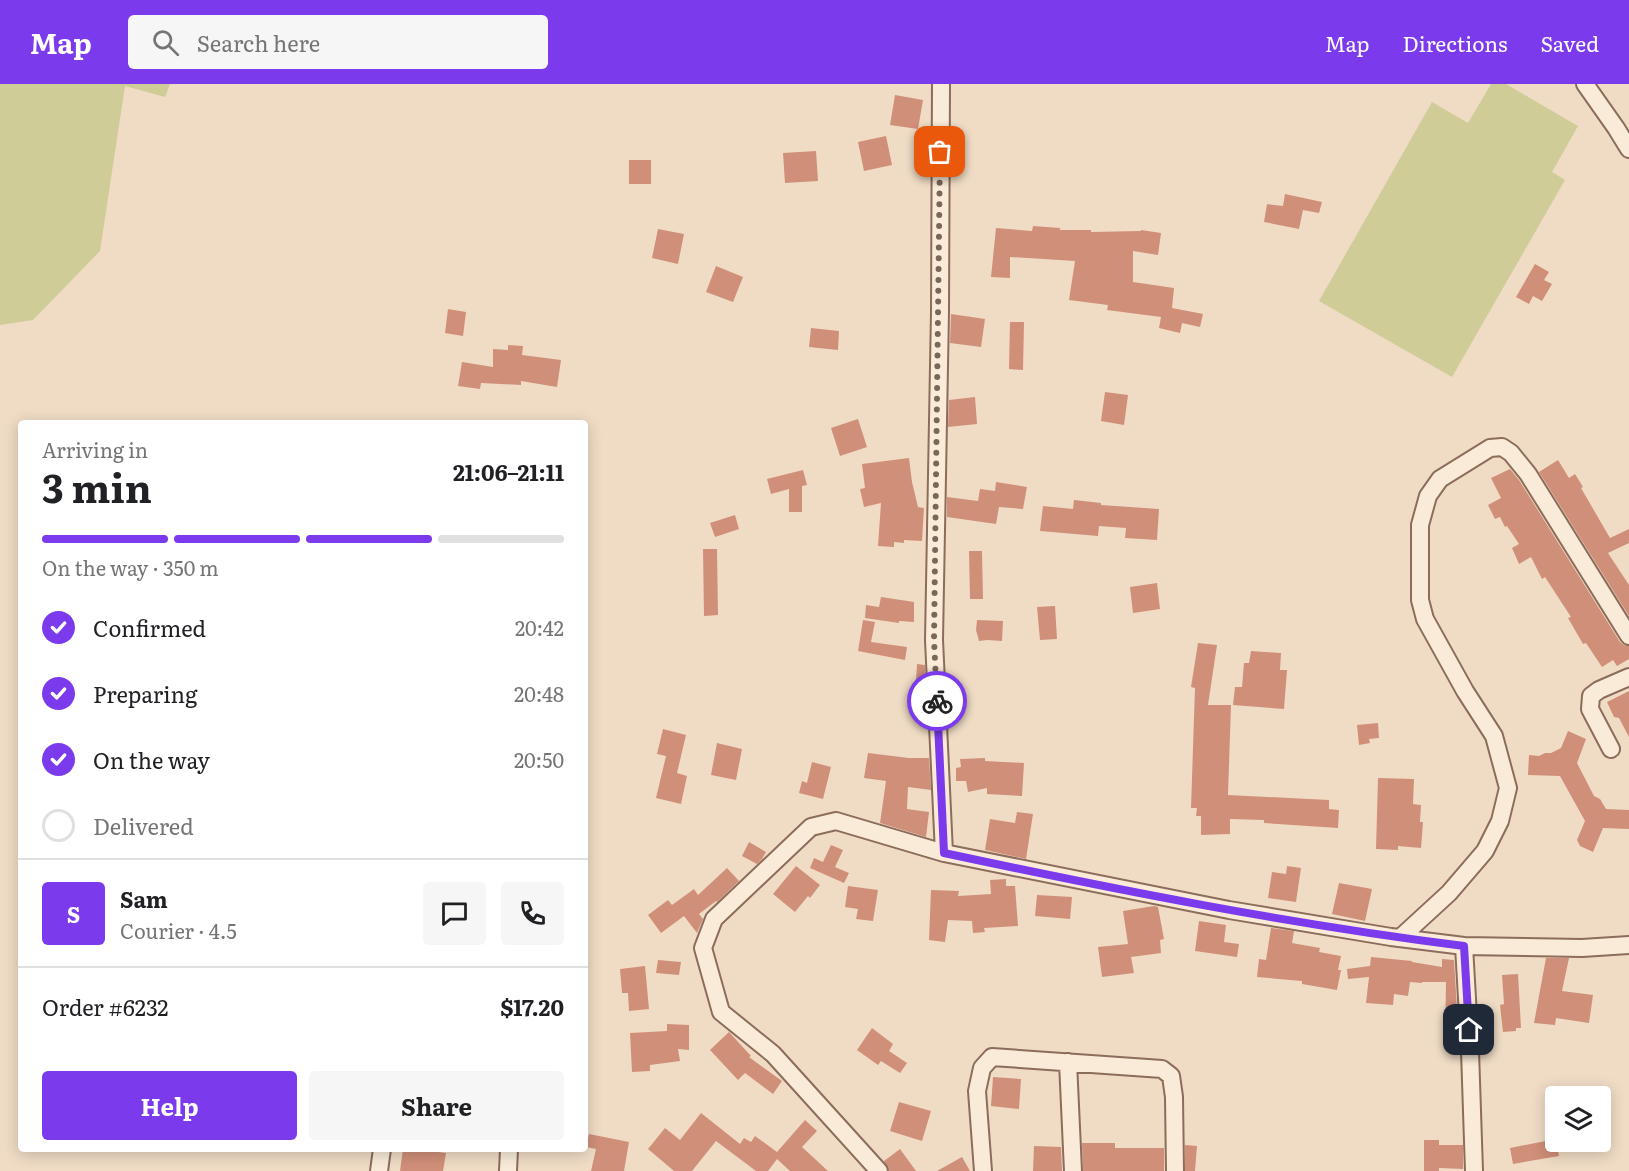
<!DOCTYPE html>
<meta charset="utf-8">
<style>
body{margin:0;font-family:Literata,serif;background:#f6f6f6;color:#202124;height:100vh;display:flex;flex-direction:column;font-size:22px;white-space:nowrap}
*{box-sizing:border-box;margin:0}
p{font-size:20px;color:#757577}
.icon{flex:none;width:33px;height:33px;fill:none;stroke:currentColor;stroke-width:2;stroke-linecap:round;stroke-linejoin:round}
.map{position:relative;flex:1;overflow:hidden}
.details{position:absolute;left:18px;top:336px;width:570px;height:732px;display:flex;flex-direction:column;background:#fff;border-radius:6px;box-shadow:0 3px 15px #0003}
.details>*{flex:none}
.fabs{position:absolute;left:1545px;top:1002px;display:grid;gap:12px}
.fabs a{display:grid;place-items:center;width:66px;height:66px;border-radius:6px;background:#fff;box-shadow:0 3px 15px #0003;font-size:30px}
.pin{position:absolute;display:grid;place-items:center;width:51px;height:51px;color:#fff;margin:-26px;border-radius:12px;box-shadow:0 3px 9px #0006}
.courier{position:absolute;display:grid;place-items:center;width:60px;height:60px;margin:-30px;border:4px solid #7c3aed;border-radius:50%;background:#fff;color:#222;box-shadow:0 2px 8px #0007}
.head em{font-style:normal;font-weight:700}
.head div{display:flex;flex-direction:column-reverse}
.head{display:flex;align-items:center;justify-content:space-between;height:102px;padding:0 24px}
h1{font-size:39px;font-weight:700;line-height:45px}
.bar{display:grid;grid-template-columns:repeat(4,1fr);gap:9px 6px;align-content:center;height:72px;padding:0 24px}
.bar i{height:8px;border-radius:4px;background:#e0e0e0}
.bar .active{background:#7c3aed}
.bar p{grid-column:span 4}
.line{display:flex;align-items:center;gap:15px;padding:0 24px;border-top:2px solid #e0e0e0}
.line div{flex:1}
.round{display:grid;place-items:center;flex:none;width:63px;height:63px;border-radius:6px;background:#f6f6f6}
ol{padding:0 24px;list-style:none}
li{display:flex;align-items:center;gap:18px;height:66px}
li p{margin-inline-start:auto}
li .icon{padding:6px;border-radius:50%;background:#7c3aed;color:#fff;stroke-width:4}
li:last-child{color:#757577}
li i{width:33px;height:33px;border:3px solid #e0e0e0;border-radius:50%}
.action{display:flex;gap:12px;margin-top:auto;padding:12px 24px}
.action a{flex:1;height:69px;border-radius:6px;background:#7c3aed;color:#fff;font-size:24px;font-weight:700;line-height:69px;text-align:center}
.action a+a{background:#f6f6f6;color:#202124}
header{display:flex;align-items:center;gap:36px;box-sizing:border-box;height:84px;padding:0 30px;background:#7c3aed;color:#fff}
header strong{font-size:28px}
nav{display:flex;gap:33px;margin-inline-start:auto;font-size:21px}
.search{width:420px;height:54px;background:#f6f6f6;display:flex;align-items:center;gap:15px;box-sizing:border-box;padding:0 21px;border-radius:6px;color:#757577;font-size:22px}
.map>svg:first-child{display:block}
</style>
<header>
<strong>Map</strong>
<div class="search"><svg class="icon" aria-label="search" viewBox="0 0 24 24"><circle cx="10" cy="10" r="6"/><path d="M15 15l6 6"/></svg>Search here</div>
<nav><a>Map</a><a>Directions</a><a>Saved</a></nav>
</header>
<div class="map">
<svg width="1629" height="1087" viewBox="0 0 1629 1087">
<rect width="100%" height="100%" fill="#f0dcc5"/>
<path fill="#cfcc98" d="M0 0H170L165 13 125 2 100 167 33 236 0 241Z
M1491 0H1506L1578 42 1552 88 1565 96 1452 293 1319 217 1432 18 1468 39Z"/>
<path fill="#d08f79" d="M895 11 923 16 918 45 890 41Z
M886 52 892 81 864 87 858 58Z
M816 67 818 97 785 99 783 69Z
M629 76H651V100H629Z
M1285 110 1322 118 1319 129 1303 126 1299 145 1264 138 1267 120 1283 122Z
M1033 142 1060 144V146H1091V148L1141 147V146L1161 149 1158 171 1133 167V198L1174 204 1172 224 1203 230 1200 243 1182 239 1180 249 1159 244 1161 233 1107 226 1108 221 1069 216 1075 177 1010 173V194L991 193 996 144 1032 147Z
M658 145 684 150 678 180 652 174Z
M1535 180 1549 188 1544 196 1552 200 1542 217 1533 212 1529 220 1516 213Z
M716 182 743 193 733 218 706 208Z
M448 225 466 228 463 252 445 249Z
M951 230 985 235 981 263 950 259Z
M1010 238H1024L1023 286 1009 285Z
M811 244 839 247 838 266 809 263Z
M508 261 523 262 522 271 561 276 557 303 521 297V301L481 299 480 305 458 302 462 278 493 283V265L508 266Z
M1105 308 1128 311 1124 341 1101 337Z
M975 313 977 340 948 343 949 316Z
M858 335 867 363 840 372 831 344Z
M909 374 912 398 918 423 924 424 922 457 904 456V459L894 458V463L878 462 881 419 864 423 860 405 865 404 862 380Z
M1558 376 1569 394 1575 390 1583 403 1581 404 1610 454 1629 445V459L1608 469 1629 501V532L1539 388Z
M1510 385 1519 396 1620 558 1624 561 1629 562V575L1617 582 1613 576 1602 583 1586 559 1583 560 1568 534 1571 533 1545 493 1542 495 1531 473 1519 480 1512 464 1519 460 1507 442 1505 443 1500 433 1495 435 1488 421 1501 414 1491 394Z
M803 386 807 401 802 402V428H789V405L771 410 767 395Z
M996 398 1027 403 1023 425 999 423 996 440 947 433V413L978 417 980 405 995 407Z
M1074 416 1101 419V421L1159 425 1157 456 1125 454 1126 444 1099 442 1098 452 1040 447 1043 422 1073 425Z
M735 431 739 445 715 453 710 439Z
M703 465H717L718 531 704 532Z
M969 467H982L983 515H970Z
M1157 499 1160 525 1133 529 1130 503Z
M881 513 914 518V538L899 537V539L865 534 866 521 879 523Z
M1055 522 1057 555 1040 556 1037 523Z
M863 536 875 538 871 558 907 563 905 576 858 567Z
M977 536 1003 537 1002 557 987 556 979 557 976 546Z
M1198 559 1217 561 1208 621H1231L1228 711 1329 716V725L1339 726 1338 744 1264 739V736L1230 735V750L1201 751V732H1196L1197 724H1191L1195 604 1191 603Z
M1251 567 1281 569 1280 586H1287L1284 625 1233 621 1235 603H1242L1244 579H1249Z
M917 580 925 581 926 615 915 614Z
M1629 607V653L1619 634 1614 633 1607 618Z
M1378 639 1379 654 1369 655 1370 659 1359 661 1357 641Z
M663 645 686 651 677 689 687 692 681 720 656 714 666 672 657 670Z
M1568 647 1586 655 1577 679 1594 712 1600 715 1606 725 1629 726V745L1603 744 1593 768 1580 762 1577 756 1585 737 1560 692 1528 691 1529 671 1539 672 1545 669H1551L1561 664Z
M717 659 742 665 736 696 711 691Z
M868 669 909 674H929L931 706 908 703 907 725 929 728 926 753 880 739 886 697 864 694Z
M985 674V677L1024 679 1022 712 987 710V704L968 708 966 697H956V684L961 683 960 675Z
M812 678 831 683 823 715 799 709 802 697 807 699Z
M1378 694 1414 695 1413 720 1421 721 1420 738H1423L1421 764 1398 762V766L1376 765Z
M1017 728 1033 730 1026 775 985 766 990 735 1015 739Z
M749 758 766 768 762 775 757 780 742 772Z
M831 761 843 766 835 783 849 789 844 799 810 784 814 774 823 778Z
M796 782 820 801 810 814 808 812 795 828 773 810Z
M1287 782 1301 784 1296 818 1268 814 1272 788 1286 790Z
M727 784 739 797 717 818 716 817 699 830 703 835 697 849 684 832 661 849 648 831 668 816 672 821 694 805 698 811Z
M1006 795V802H1015L1018 842 984 844 985 848 973 849 972 837 948 836 945 858 929 856 931 806 959 807 958 812 991 810 990 796Z
M1339 799 1372 805 1365 837 1332 830Z
M848 802 878 806 873 837 856 835 858 825 845 823Z
M1037 811 1072 813 1070 835 1035 832Z
M1154 822 1158 823 1164 855 1160 856 1161 869 1131 873 1134 889 1102 893 1098 863 1128 860 1123 827Z
M1199 837 1226 841 1224 858 1239 860 1237 873 1195 867Z
M1271 844 1294 847 1292 859 1320 864 1319 868 1341 872 1338 886H1341L1337 906 1302 900V897L1257 893 1259 875 1266 876Z
M1371 873 1412 877V878L1442 883V875L1454 876 1459 958H1445L1446 898H1422V899L1410 898 1408 912 1394 910 1393 921 1366 919 1369 893 1348 895 1347 885 1370 882Z
M1546 874H1569L1562 907 1593 911 1589 939 1556 934 1555 941 1534 939Z
M658 876 681 878 679 891 656 889Z
M645 882 649 925 629 927 628 909H622L620 885Z
M1518 890 1521 944H1516V947L1503 948 1500 921 1504 920 1502 891Z
M667 940 689 941V966L678 965 680 977 650 981V987L632 988 630 949 667 947Z
M872 944 893 960 889 967 907 979 900 989 881 977 878 981 857 966Z
M729 948 751 972 749 973 782 997 773 1010 745 989 738 996 710 966Z
M993 993 1021 995 1019 1025 991 1022Z
M899 1018 931 1027 922 1057 890 1047Z
M701 1029 740 1060 744 1054 751 1058 755 1052 777 1068 805 1036 817 1047 802 1063 828 1087H790L777 1075 768 1087H756L716 1057 692 1087H674L648 1065 665 1044 680 1056Z
M589 1050 629 1058 624 1087H591L596 1065 586 1063Z
M1556 1055 1559 1072 1513 1080 1510 1064Z
M1424 1056H1439V1061H1463V1085L1439 1084V1087H1424Z
M1082 1059H1115V1064H1164V1087H1083Z
M1185 1061 1197 1062 1195 1087H1185Z
M1034 1062 1061 1063 1062 1087H1033Z
M403 1065H439L438 1068 446 1069 443 1087H400Z
M900 1065 916 1087H889L884 1077Z
M962 1073 970 1087H937Z"/>
<g fill="none" stroke-linecap="round" stroke-linejoin="round">
<defs>
<path id="minor" d="M941 0 940 227 934 556 944 769 1229 826 1391 853 1464 862 1582 864 1629 861
M1585 0 1616 44 1629 65
M1611 665 1590 625 1591 612 1599 606 1629 593
M1400 854 1449 809 1485 767 1500 737 1508 704 1494 652 1465 607 1425 535 1420 516V441L1428 412 1440 395 1490 364 1502 363 1511 369 1528 390 1629 552
M1464 862 1470 967 1474 1087
M1068 978 1073 1087
M379 1087 382 1065
M508 1087 509 1065
M879 1087 773 970 721 928 703 864 714 835 811 743 836 737 944 769
M983 1087 977 1007 982 984 992 973 1162 985 1171 992 1174 1013 1175 1087"/>
</defs>
<use href="#minor" stroke="#8c6c5a" stroke-width="20"/>
<use href="#minor" stroke="#faebd9" stroke-width="16"/>
</g>
<g fill="none" stroke-linecap="round" stroke-linejoin="round">
<path stroke="#7a6758" stroke-width="6" stroke-dasharray="0 10.8" d="M937 617 934 556 940 68"/>
<path stroke="#7c3aed" stroke-width="8" d="M937 617 944 769C1117 806 1289 840 1464 862L1469 946"/>
</g>
</svg>
<div class="fabs">
<a><svg class="icon" aria-label="layers" viewBox="0 0 24 24"><path d="M12 4l9 5-9 5-9-5zM3 14l9 5 9-5"/></svg></a>
</div>
<div class="pin" style="left:940px;top:68px;background:#ea580c"><svg class="icon" aria-label="bag" viewBox="0 0 24 24"><path d="M5 8h14l-1 12H6zM9 8a3 3 0 0 1 6 0"/></svg></div>
<div class="pin" style="left:1469px;top:946px;background:#1f2937"><svg class="icon" aria-label="home" viewBox="0 0 24 24"><path d="M3 11l9-7 9 7M6 9v11h12V9"/></svg></div>
<div class="courier" style="left:937px;top:617px"><svg class="icon" aria-label="bike" viewBox="0 0 24 24"><circle cx="6" cy="16" r="4"/><circle cx="18" cy="16" r="4"/><path d="M6 16l4-8h5l3 8M10 8l3 8H6M13 5h3"/></svg></div>
<section class="details">
<div class="head"><div><h1>3 min</h1><p>Arriving in</p></div><em>21:06–21:11</em></div>
<div class="bar"><i class="active"></i><i class="active"></i><i class="active"></i><i></i><p>On the way · 350 m</p></div>
<ol>
<li><svg class="icon" aria-label="check" viewBox="0 0 24 24"><path d="M5 12l5 5 9-10"/></svg>Confirmed<p>20:42</p></li>
<li><svg class="icon" aria-label="check" viewBox="0 0 24 24"><path d="M5 12l5 5 9-10"/></svg>Preparing<p>20:48</p></li>
<li><svg class="icon" aria-label="check" viewBox="0 0 24 24"><path d="M5 12l5 5 9-10"/></svg>On the way<p>20:50</p></li>
<li><i></i>Delivered</li>
</ol>
<div class="line" style="height:108px"><b class="round" style="background:#7c3aed;color:#fff">S</b><div><b>Sam</b><p>Courier · 4.5</p></div><a class="round"><svg class="icon" aria-label="chat" viewBox="0 0 24 24"><path d="M4 5h16v11H9l-5 4z"/></svg></a><a class="round"><svg class="icon" aria-label="phone" viewBox="0 0 24 24"><path d="M5 4h4l2 5-3 2q2 4 5 5l2-3 5 2v4C11 20 4 13 5 4z"/></svg></a></div>
<div class="line" style="height:78px"><div>Order #6232</div><b>$17.20</b></div>
<div class="action"><a>Help</a><a>Share</a></div>
</section>
</div>
